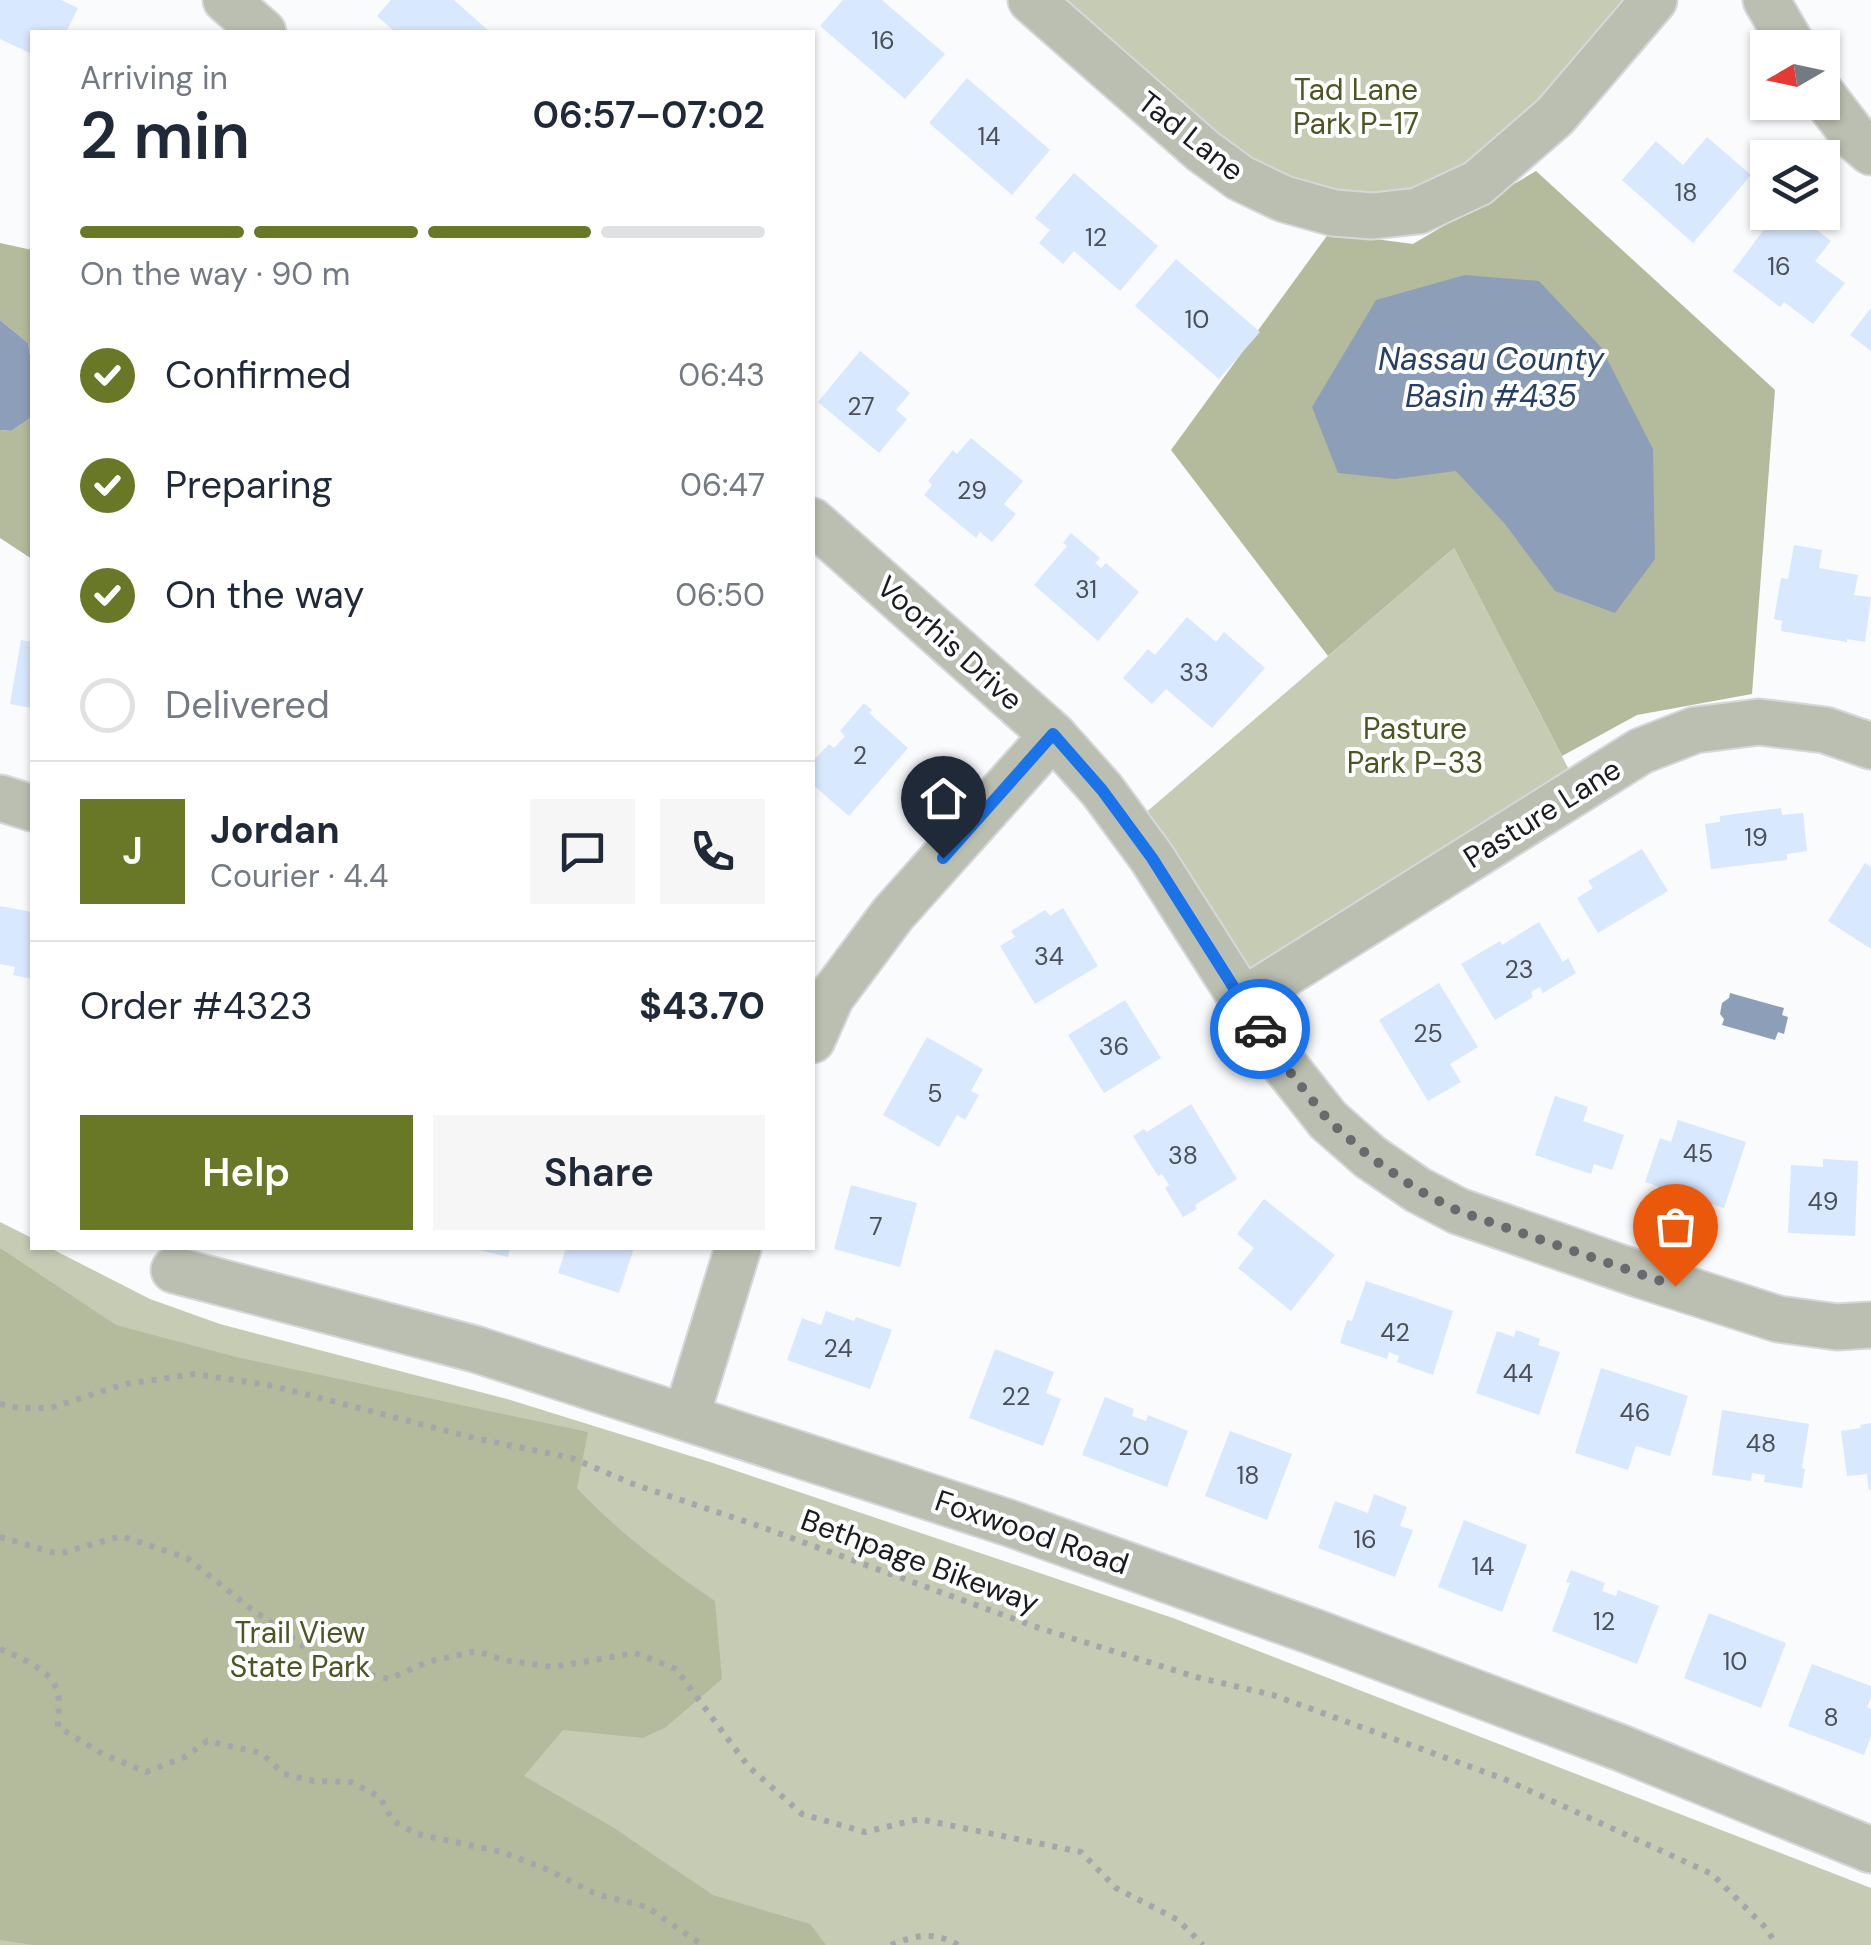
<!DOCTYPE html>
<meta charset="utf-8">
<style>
body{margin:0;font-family:"DM Sans",sans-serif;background:#f6f6f7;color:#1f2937;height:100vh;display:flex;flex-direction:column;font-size:38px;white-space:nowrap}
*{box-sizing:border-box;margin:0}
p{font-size:32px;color:#747a83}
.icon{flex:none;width:55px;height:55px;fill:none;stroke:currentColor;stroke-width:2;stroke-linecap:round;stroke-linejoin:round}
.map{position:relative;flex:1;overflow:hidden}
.panel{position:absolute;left:30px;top:30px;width:785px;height:1220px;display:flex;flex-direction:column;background:#fff;border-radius:0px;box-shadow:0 2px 8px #0004}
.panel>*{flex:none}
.needle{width:65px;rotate:261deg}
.buttons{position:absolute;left:1750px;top:30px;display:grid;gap:20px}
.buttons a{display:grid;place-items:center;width:90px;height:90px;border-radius:0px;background:#fff;box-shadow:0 2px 8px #0004;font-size:50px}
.pin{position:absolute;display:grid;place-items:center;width:85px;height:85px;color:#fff;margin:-102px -42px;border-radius:50% 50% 50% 0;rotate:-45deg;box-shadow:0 0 10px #0007}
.pin .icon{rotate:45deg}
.courier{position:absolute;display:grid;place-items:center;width:100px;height:100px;margin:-50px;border:8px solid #1a73e8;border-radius:50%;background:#fff;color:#222;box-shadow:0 2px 12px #0007}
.summary em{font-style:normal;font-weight:600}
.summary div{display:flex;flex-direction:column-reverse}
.summary{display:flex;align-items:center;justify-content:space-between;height:170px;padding:0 50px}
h1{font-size:65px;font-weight:600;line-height:75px}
.bar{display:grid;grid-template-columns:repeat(4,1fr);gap:15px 10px;align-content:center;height:120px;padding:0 50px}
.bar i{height:12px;border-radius:8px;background:#e0e1e3}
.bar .current{background:#687826}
.bar p{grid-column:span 4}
.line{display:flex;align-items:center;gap:25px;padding:0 50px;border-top:2px solid #e0e1e3}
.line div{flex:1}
.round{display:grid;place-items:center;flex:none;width:105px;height:105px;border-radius:0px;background:#f6f6f7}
ol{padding:0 50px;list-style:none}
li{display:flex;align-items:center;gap:30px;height:110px}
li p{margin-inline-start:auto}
li .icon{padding:10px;border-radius:50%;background:#687826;color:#fff;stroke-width:4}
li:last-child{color:#747a83}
li i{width:55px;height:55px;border:5px solid #e0e1e3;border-radius:50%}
.button{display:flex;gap:20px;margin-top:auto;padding:20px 50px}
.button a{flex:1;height:115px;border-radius:0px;background:#687826;color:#fff;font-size:40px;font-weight:600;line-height:115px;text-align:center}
.button a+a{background:#f6f6f7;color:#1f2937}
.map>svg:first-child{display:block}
</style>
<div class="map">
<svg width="1871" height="1945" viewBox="0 0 1871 1945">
<rect width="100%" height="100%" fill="#fafbfd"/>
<path fill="#c5ccb3" d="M1031 0H1654L1418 211 1284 199Z
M1454 548 1579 789 1242 1001 1129 827Z
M0 1222 32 1238V1248H50L150 1299 220 1324 507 1399 713 1463 1173 1618 1871 1888V1945H0Z"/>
<path fill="#b3bb9c" d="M1536 171 1775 390 1752 694 1637 715 1562 756 1454 548 1328 656 1171 450 1329 233 1413 244Z
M0 243 32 250V368L28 343 0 320Z
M32 417V559L0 538V430L11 431Z
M0 1248 116 1325 236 1357 588 1432 577 1488C618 1532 665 1567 715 1601L722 1679 666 1727 643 1738 563 1730 524 1776 611 1826 713 1895 810 1924 826 1945H33L0 1940Z"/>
<path fill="#8d9fb8" d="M1465 275 1539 281 1601 347 1653 449 1655 559 1615 613 1555 591 1505 524 1456 471 1395 479 1338 473 1312 407 1376 300Z
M0 320 28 343 32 368V417L11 431 0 430Z
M1730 993 1784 1008 1782 1015 1788 1017 1784 1034 1778 1032 1775 1040 1722 1025 1724 1019 1720 1014 1722 1003 1729 998Z"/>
<path fill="#d8e8fe" d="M0 0H61L78 8 66 32H32V54L0 39Z
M391 0H454L490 32H395L377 16Z
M843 0H882L945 54 905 99 820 26Z
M967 78 1050 150 1012 195 929 123Z
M1707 137 1751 175 1693 243 1622 180 1656 141 1683 165Z
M1074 173 1158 246 1120 291 1074 251 1063 264 1039 243 1050 230 1035 218Z
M1777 212H1794L1831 241 1815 261 1845 283 1813 324 1784 302 1780 307 1733 271Z
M1176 259 1260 332 1219 379 1135 306Z
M1871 308V351L1850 335Z
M860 351 910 393 896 410 907 419 879 453 818 402Z
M971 438 1023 481 1004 504 1016 514 992 542 980 532 976 538 924 495 932 485 928 481 953 450 957 454Z
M1071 533 1100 558 1095 563 1101 568 1106 563 1139 592 1098 641 1034 585 1067 546 1063 543Z
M1794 545 1822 550 1819 568 1858 575 1854 595 1871 597 1865 642 1847 639V642L1781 631 1782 621 1774 619 1781 578 1788 579Z
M1187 617 1216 642 1224 632 1265 668 1212 728 1166 689 1152 704 1123 678 1148 649 1155 655Z
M21 640 32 642V708L10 704Z
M864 703 872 710 869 713 908 748 849 816 812 784V762L829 744 834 748 845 736 840 731Z
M1781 808 1782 815 1803 813 1807 851 1787 854V860L1711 869 1705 824 1720 822V816Z
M1642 849 1668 891 1598 933 1577 898 1593 888 1588 881Z
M1865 863 1871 867V949L1828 921Z
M0 906 32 912V979L13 975 15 967 0 964Z
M1063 908 1098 966 1035 1004 1000 946 1015 937 1011 931 1045 910 1050 916Z
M1539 922 1563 962 1568 958 1576 973 1543 993 1540 987 1531 992 1533 997 1495 1020 1461 964 1500 941 1502 945Z
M1439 983 1478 1047 1450 1064 1461 1082 1428 1101 1379 1020Z
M1125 1000 1161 1058 1104 1093 1068 1035Z
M927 1037 983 1069 971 1091 979 1095 965 1120 957 1115 939 1147 883 1115Z
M1555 1096 1588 1107 1583 1121 1624 1135 1612 1170 1594 1164 1591 1174 1535 1155Z
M1191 1104 1237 1179 1195 1205 1197 1209 1183 1217 1165 1188 1169 1185 1162 1174 1158 1176 1133 1136 1144 1129 1147 1132Z
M1678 1120 1746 1142 1724 1208 1645 1182 1660 1138 1671 1142Z
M1823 1159 1858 1161 1855 1236 1788 1233 1791 1165 1823 1167Z
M851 1185 917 1203 900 1267 834 1249Z
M1264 1199 1335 1255 1291 1311 1238 1268 1254 1248 1237 1234Z
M471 1248H510L508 1257Z
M566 1248H634L619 1293 558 1273Z
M1366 1281 1453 1311 1433 1375 1397 1362 1399 1356 1389 1352 1387 1359 1340 1343 1347 1320 1352 1321Z
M826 1311 854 1321 856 1317 892 1330 870 1389 787 1360 802 1318 821 1325Z
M1516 1330 1540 1339 1538 1345 1560 1352 1539 1415 1476 1393 1497 1331 1514 1337Z
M995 1349 1054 1372 1046 1393 1061 1399 1043 1446 969 1418Z
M1601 1368 1688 1396 1670 1456 1636 1446 1628 1470 1575 1453Z
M1105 1397 1134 1409 1132 1416 1146 1421 1148 1415 1188 1431 1167 1487 1082 1455Z
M1722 1410 1809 1424 1802 1468 1805 1469 1802 1488 1764 1482 1765 1475 1752 1473 1751 1481 1712 1475Z
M1871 1423V1490H1869L1867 1474 1847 1476 1841 1431 1861 1428 1860 1425Z
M1230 1431 1292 1454 1267 1520 1205 1496Z
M1374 1494 1407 1507 1400 1526 1413 1530 1395 1577 1318 1548 1335 1501 1368 1513Z
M1464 1520 1527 1545 1502 1612 1438 1587Z
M1571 1570 1605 1583 1602 1591 1616 1596 1618 1590 1659 1606 1637 1664 1552 1631 1570 1583 1566 1582Z
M1709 1613 1786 1643 1761 1708 1684 1678Z
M1812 1664 1871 1686V1698L1867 1707 1871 1709V1736L1864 1755 1788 1726Z"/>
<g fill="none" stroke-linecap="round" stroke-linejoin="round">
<defs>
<path id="street" d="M226 0 263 32
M1031 0 1203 151 1240 178 1284 199 1334 213 1372 216 1418 211 1478 183 1555 116 1654 0
M1766 0 1794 48
M1822 94 1857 140 1871 152
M812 521 1053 735 1102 790 1152 858 1282 1062 1328 1120 1370 1157 1418 1190 1458 1211 1641 1275 1778 1319 1837 1327 1871 1325
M0 798 32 808
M1242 1001 1641 751 1695 730 1759 722 1825 730 1871 746
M812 1040 831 997 893 914 1053 735
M174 1270 475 1349 1009 1523 1314 1632 1621 1748 1871 1850
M686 1417 738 1248"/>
</defs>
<use href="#street" stroke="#d6d7da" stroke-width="49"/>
<path stroke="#a5a6a9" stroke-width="6" stroke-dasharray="5 8" stroke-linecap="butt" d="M0 1404 18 1408H50L125 1384 195 1374 274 1386 474 1438 572 1458 633 1484 756 1525 1039 1628 1196 1677 1273 1695 1504 1779 1712 1874 1764 1926 1777 1945
M0 1537 59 1554 121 1536 187 1558 250 1608 332 1666 389 1679 427 1662 477 1651 503 1660 553 1667 635 1653 676 1669 748 1766 802 1814 865 1832 919 1819 1081 1852 1116 1888 1178 1920 1203 1945
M0 1649C19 1657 53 1670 58 1693 60 1703 58 1717 58 1727L103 1754 146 1772 185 1757 207 1741 261 1753 284 1774 314 1781 351 1782 380 1797 393 1821 417 1834 502 1852 546 1869 596 1894 647 1907 702 1945
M891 1945C914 1935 935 1931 958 1945"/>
<use href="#street" stroke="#bbbfb1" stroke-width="45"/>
</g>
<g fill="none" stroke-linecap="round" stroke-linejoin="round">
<path stroke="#686a6d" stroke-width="10" stroke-dasharray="0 18" d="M1260 1029 1282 1062 1328 1120 1370 1157 1418 1190 1458 1211 1675 1286"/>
<path stroke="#1a73e8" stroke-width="12" d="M943 858 1053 734 1102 790 1152 858 1260 1029"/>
</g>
<g text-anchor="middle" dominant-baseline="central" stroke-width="8" stroke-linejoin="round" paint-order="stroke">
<g font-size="25" fill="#4a4f58">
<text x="883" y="40">16</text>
<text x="989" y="136">14</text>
<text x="1686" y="192">18</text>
<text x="1096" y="237">12</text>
<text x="1779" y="266">16</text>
<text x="1197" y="319">10</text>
<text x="861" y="406">27</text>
<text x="972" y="490">29</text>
<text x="1086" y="589">31</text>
<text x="1194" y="672">33</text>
<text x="860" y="755">2</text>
<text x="1756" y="837">19</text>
<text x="1049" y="956">34</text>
<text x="1519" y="969">23</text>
<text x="1428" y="1033">25</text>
<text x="1114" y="1046">36</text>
<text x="935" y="1093">5</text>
<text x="1698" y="1153">45</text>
<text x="1183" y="1155">38</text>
<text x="1823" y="1201">49</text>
<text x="876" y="1226">7</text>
<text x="1395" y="1332">42</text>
<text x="838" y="1348">24</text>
<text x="1518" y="1373">44</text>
<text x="1016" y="1396">22</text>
<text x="1635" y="1412">46</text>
<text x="1761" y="1443">48</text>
<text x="1134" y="1446">20</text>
<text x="1248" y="1475">18</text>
<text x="1365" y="1539">16</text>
<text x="1483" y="1566">14</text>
<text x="1604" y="1621">12</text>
<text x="1735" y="1661">10</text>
<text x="1831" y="1717">8</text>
</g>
<g font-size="30" fill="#4c5625" stroke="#fff">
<text x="1356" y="89">Tad Lane<tspan x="1356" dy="34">Park P-17</tspan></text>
<text x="1415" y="728">Pasture<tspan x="1415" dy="34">Park P-33</tspan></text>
<text x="300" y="1632">Trail View<tspan x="300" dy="34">State Park</tspan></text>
</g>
<g font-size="30" fill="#1a1c20" stroke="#fff">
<text transform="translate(1191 136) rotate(38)">Tad Lane</text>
<text transform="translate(950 643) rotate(42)">Voorhis Drive</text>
<text transform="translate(1542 813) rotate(-32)">Pasture Lane</text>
<text transform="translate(1032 1532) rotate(19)">Foxwood Road</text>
<text transform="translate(920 1561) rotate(20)">Bethpage Bikeway</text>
</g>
<g font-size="32" font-style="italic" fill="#253f65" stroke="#fff">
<text x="1491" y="359">Nassau County<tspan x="1491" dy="37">Basin #435</tspan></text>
</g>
</g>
</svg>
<div class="buttons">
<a><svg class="needle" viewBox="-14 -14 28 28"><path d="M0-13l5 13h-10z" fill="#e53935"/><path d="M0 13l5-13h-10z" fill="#747a83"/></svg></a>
<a><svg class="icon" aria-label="layers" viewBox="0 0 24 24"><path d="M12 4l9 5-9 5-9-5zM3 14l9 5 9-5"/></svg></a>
</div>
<div class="pin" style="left:1675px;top:1286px;background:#ea580c"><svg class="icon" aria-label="bag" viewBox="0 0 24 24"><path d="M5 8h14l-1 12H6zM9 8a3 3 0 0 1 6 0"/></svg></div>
<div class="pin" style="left:943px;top:858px;background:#1f2937"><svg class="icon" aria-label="home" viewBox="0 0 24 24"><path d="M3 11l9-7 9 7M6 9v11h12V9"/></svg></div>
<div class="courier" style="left:1260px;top:1029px"><svg class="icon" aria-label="car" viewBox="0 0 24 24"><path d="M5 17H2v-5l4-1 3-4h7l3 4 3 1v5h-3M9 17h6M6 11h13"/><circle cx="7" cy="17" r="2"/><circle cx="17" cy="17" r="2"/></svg></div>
<section class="panel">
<div class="summary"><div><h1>2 min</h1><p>Arriving in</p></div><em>06:57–07:02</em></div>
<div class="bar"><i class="current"></i><i class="current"></i><i class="current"></i><i></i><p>On the way · 90 m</p></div>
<ol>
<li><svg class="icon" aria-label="check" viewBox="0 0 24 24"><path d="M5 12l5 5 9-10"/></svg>Confirmed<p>06:43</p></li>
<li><svg class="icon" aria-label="check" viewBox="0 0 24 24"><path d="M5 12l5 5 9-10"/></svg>Preparing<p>06:47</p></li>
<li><svg class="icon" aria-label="check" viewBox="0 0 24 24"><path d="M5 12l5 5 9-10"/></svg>On the way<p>06:50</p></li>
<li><i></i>Delivered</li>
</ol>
<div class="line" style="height:180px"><b class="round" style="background:#687826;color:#fff">J</b><div><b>Jordan</b><p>Courier · 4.4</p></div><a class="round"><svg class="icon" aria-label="chat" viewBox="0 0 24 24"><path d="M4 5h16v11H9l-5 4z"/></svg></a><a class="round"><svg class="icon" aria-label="phone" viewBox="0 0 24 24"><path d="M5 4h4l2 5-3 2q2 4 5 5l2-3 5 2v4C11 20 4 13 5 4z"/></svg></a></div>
<div class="line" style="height:130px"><div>Order #4323</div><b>$43.70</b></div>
<div class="button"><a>Help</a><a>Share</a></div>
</section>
</div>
